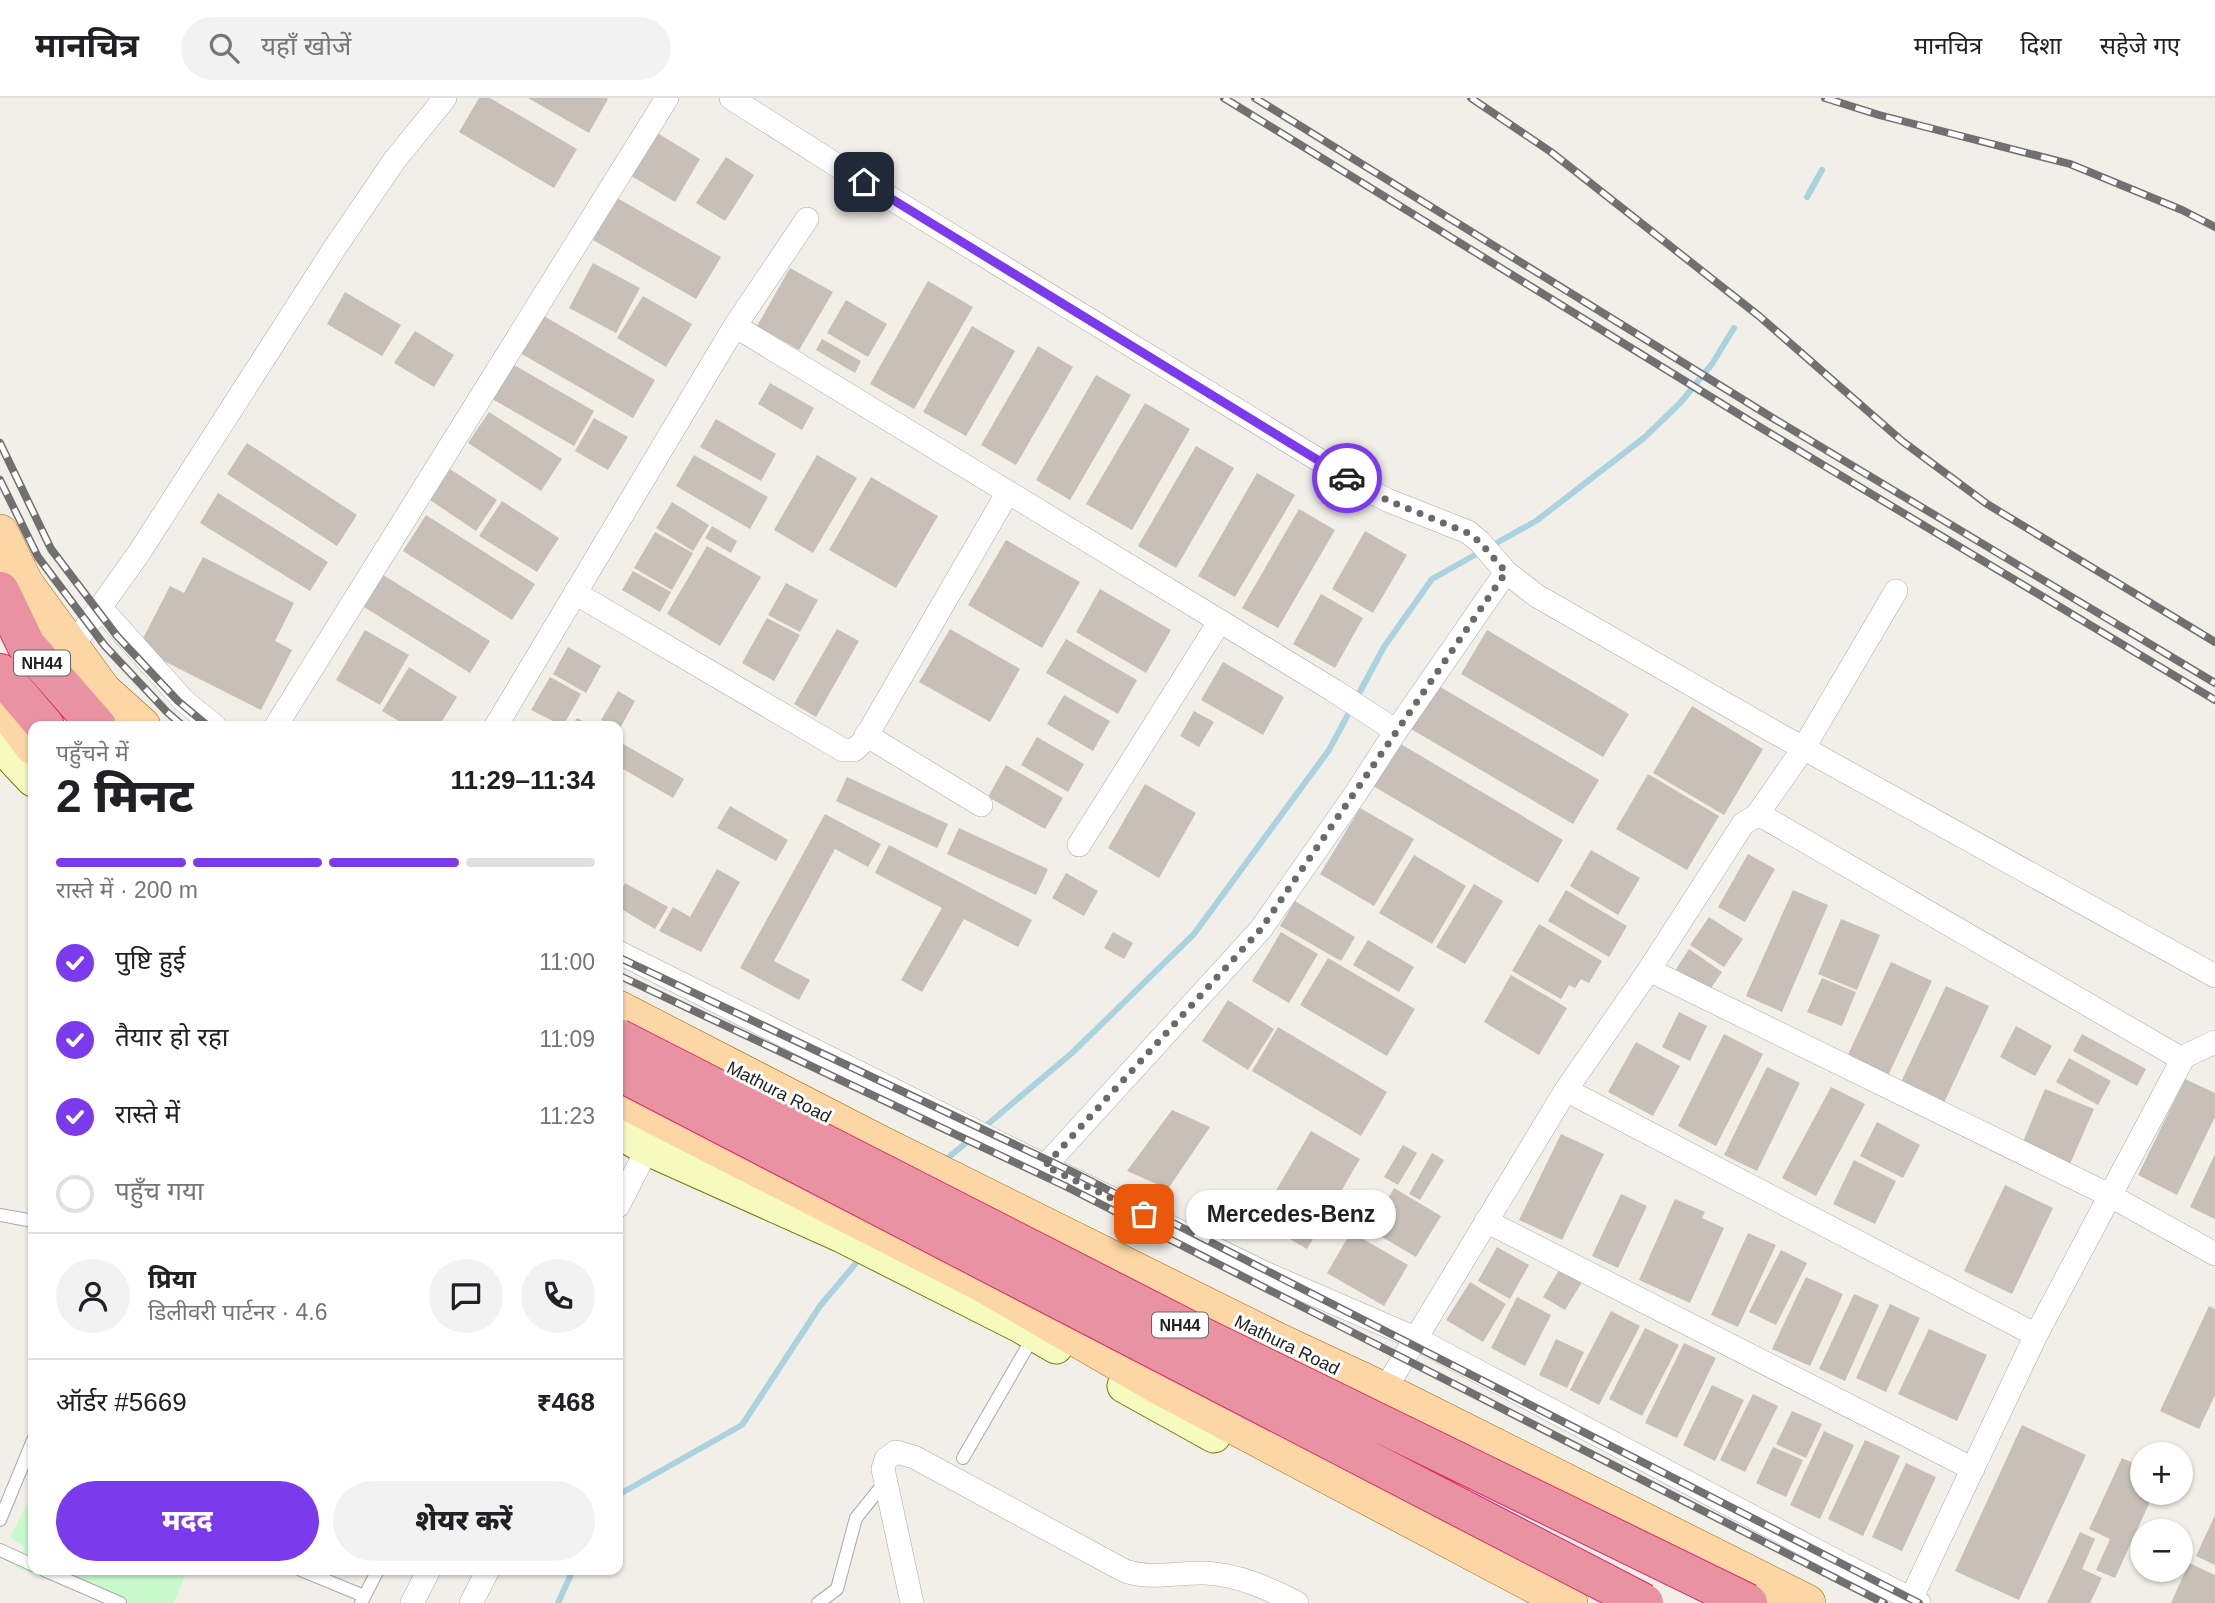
<!DOCTYPE html>
<html lang="hi">
<meta charset="utf-8">
<style>
body{margin:0;font-family:Helvetica,"Noto Sans Devanagari",sans-serif;background:#f2f2f2;color:#202124;height:100vh;display:flex;flex-direction:column;font-size:26px;white-space:nowrap}
*{box-sizing:border-box;margin:0}
p{font-size:23px;color:#757577}
.icon{flex:none;width:38px;height:38px;fill:none;stroke:currentColor;stroke-width:2;stroke-linecap:round;stroke-linejoin:round}
.map{position:relative;flex:1;overflow:hidden}
.details{position:absolute;left:28px;top:623px;width:595px;height:854px;display:flex;flex-direction:column;background:#fff;border-radius:14px;box-shadow:0 2px 5px #0004}
.details>*{flex:none}
.controls{position:absolute;left:2130px;top:1344px;display:grid;gap:14px}
.controls a{display:grid;place-items:center;width:63px;height:63px;border-radius:50%;background:#fff;box-shadow:0 2px 5px #0004;font-size:35px}
.pin{position:absolute;display:grid;place-items:center;width:60px;height:60px;color:#fff;margin:-30px;border-radius:14px;box-shadow:0 4px 10px #0006}
.courier{position:absolute;display:grid;place-items:center;width:70px;height:70px;margin:-35px;border:5px solid #7c3aed;border-radius:50%;background:#fff;color:#222;box-shadow:0 2px 9px #0007}
.bubble{position:absolute;height:49px;border-radius:24px;background:#fff;box-shadow:0 2px 5px #0004;font-size:23px;font-weight:800;line-height:49px;text-align:center}
.head em{font-style:normal;font-weight:800}
.head div{display:flex;flex-direction:column-reverse}
.head{display:flex;align-items:center;justify-content:space-between;height:119px;padding:0 28px}
h1{font-size:46px;font-weight:800;line-height:52px}
.bar{display:grid;grid-template-columns:repeat(4,1fr);gap:10px 7px;align-content:center;height:84px;padding:0 28px}
.bar i{height:9px;border-radius:5px;background:#e0e0e0}
.bar .on{background:#7c3aed}
.bar p{grid-column:span 4}
.line{display:flex;align-items:center;gap:18px;padding:0 28px;border-top:2px solid #e0e0e0}
.line div{flex:1}
.round{display:grid;place-items:center;flex:none;width:74px;height:74px;border-radius:37px;background:#f2f2f2}
ol{padding:0 28px;list-style:none}
li{display:flex;align-items:center;gap:21px;height:77px}
li p{margin-inline-start:auto}
li .icon{padding:7px;border-radius:50%;background:#7c3aed;color:#fff;stroke-width:4}
li:last-child{color:#757577}
li i{width:38px;height:38px;border:4px solid #e0e0e0;border-radius:50%}
.action{display:flex;gap:14px;margin-top:auto;padding:14px 28px}
.action a{flex:1;height:80px;border-radius:42px;background:#7c3aed;color:#fff;font-size:28px;font-weight:800;line-height:80px;text-align:center}
.action a+a{background:#f2f2f2;color:#202124}
header{display:flex;align-items:center;gap:42px;box-sizing:border-box;height:98px;padding:0 35px;background:#fff;border-bottom:2px solid #e0e0e0}
header strong{font-size:33px}
nav{display:flex;gap:38px;margin-inline-start:auto;font-size:24px}
.search{width:490px;height:63px;background:#f2f2f2;display:flex;align-items:center;gap:18px;box-sizing:border-box;padding:0 24px;border-radius:38px;color:#757577;font-size:26px}
.map>svg:first-child{display:block}
</style>
<header>
<strong>मानचित्र</strong>
<div class="search"><svg class="icon" aria-label="search" viewBox="0 0 24 24"><circle cx="10" cy="10" r="6"/><path d="M15 15l6 6"/></svg>यहाँ खोजें</div>
<nav><a>मानचित्र</a><a>दिशा</a><a>सहेजे गए</a></nav>
</header>
<div class="map">
<svg width="2215" height="1505" viewBox="0 0 2215 1505">
<rect width="100%" height="100%" fill="#f2efe9"/>
<path fill="#c8facc" d="M33 1395V1472H187L174 1505H110L15 1469 25 1449 10 1439Z"/>
<g fill="none" stroke-linecap="round" stroke-linejoin="round">
<path stroke="#aad3df" stroke-width="6" d="M1807 99 1822 72
M1491 448 1536 423 1645 339 1681 304 1712 266 1734 230
M1356 601 1384 549 1432 481 1482 453
M982 1031 1072 955 1194 836 1329 652 1351 611
M942 1065 974 1038
M618 1397 742 1327 820 1208 862 1158
M558 1505 573 1472"/>
</g>
<path fill="#c7bfb8" d="M479 0H490L577 51 554 90 459 34Z
M528 0H606L608 1 589 35Z
M654 33 700 61 675 104 628 76Z
M726 59 754 77 725 123 696 105Z
M617 100 721 159 696 201 593 142Z
M593 165 640 190 616 235 569 210Z
M790 170 833 194 799 252 757 228Z
M928 183 973 209 914 311 870 286Z
M345 194 401 227 382 258 327 226Z
M643 198 692 226 666 269 617 240Z
M846 202 887 226 868 259 827 235Z
M542 217 655 282 633 320 520 255Z
M972 228 1015 253 966 338 923 314Z
M415 233 454 257 434 289 394 265Z
M822 241 861 263 855 275 816 252Z
M1038 248 1073 269 1016 367 981 347Z
M507 263 594 313 574 348 487 298Z
M1096 277 1131 297 1070 402 1036 382Z
M770 285 814 310 802 332 758 306Z
M1145 305 1190 331 1132 432 1086 406Z
M489 314 562 361 541 393 468 345Z
M594 320 628 339 608 372 575 353Z
M716 321 776 356 761 383 700 349Z
M247 345 357 417 337 448 227 376Z
M1196 348 1234 370 1176 470 1138 448Z
M694 357 768 399 750 431 676 388Z
M817 357 857 380 813 455 774 432Z
M450 371 497 402 476 433 430 402Z
M1257 375 1295 397 1235 499 1198 478Z
M871 379 938 418 896 490 829 452Z
M218 395 328 464 310 493 200 425Z
M502 403 559 440 537 474 479 438Z
M672 404 709 427 693 453 656 430Z
M1299 411 1335 432 1278 530 1242 510Z
M426 417 535 486 512 522 403 453Z
M712 428 737 443 731 455 705 440Z
M1365 433 1407 457 1373 515 1332 491Z
M655 434 693 455 672 492 634 470Z
M1006 442 1080 484 1042 550 968 507Z
M707 448 761 479 720 548 667 516Z
M203 459 294 505 275 543 292 552 261 612 138 550 170 488 184 495Z
M375 472 490 543 470 575 356 504Z
M633 473 671 494 660 514 622 492Z
M786 485 818 502 800 534 768 517Z
M1100 491 1171 532 1146 575 1076 534Z
M1321 496 1363 520 1335 570 1293 546Z
M767 520 800 537 774 583 742 565Z
M837 531 859 543 816 619 794 606Z
M950 531 1020 571 990 624 919 584Z
M365 532 409 557 380 607 336 582Z
M1487 532 1629 616 1603 659 1461 576Z
M1066 541 1137 582 1118 616 1046 575Z
M568 549 601 568 586 595 553 576Z
M1223 564 1284 599 1263 637 1201 602Z
M409 569 457 599 439 628H407L382 613Z
M550 579 581 596 563 628 531 612Z
M1437 587 1599 682 1573 726 1411 631Z
M618 593 635 603 618 634V628H612L601 622Z
M1064 597 1110 623 1093 653 1047 626Z
M1692 608 1763 651 1724 717 1653 675Z
M1194 613 1214 624 1199 649 1180 638Z
M577 620 592 628H572Z
M1037 639 1084 666 1068 694 1021 667Z
M618 643 684 681 673 700 618 668Z
M1399 645 1563 742 1538 785 1373 688Z
M1006 667 1063 700 1045 731 988 699Z
M1648 676 1719 718 1687 772 1616 731Z
M847 679 948 726 937 750 836 703Z
M1145 686 1196 715 1159 780 1108 750Z
M730 708 788 742 776 763 717 730Z
M1360 710 1414 741 1374 808 1320 776Z
M825 716 881 746 868 769 835 751 774 863 810 882 799 902 740 870Z
M959 730 1048 771 1036 797 947 756Z
M889 747 1032 822 1018 849 964 821 922 894 901 882 942 810 875 775Z
M1591 752 1640 780 1618 817 1570 788Z
M1748 756 1775 771 1745 824 1718 809Z
M1414 757 1466 788 1432 846 1379 815Z
M717 771 740 784 701 854 659 833 673 809 690 819Z
M1066 775 1098 793 1084 818 1052 800Z
M625 785 668 809 655 831 618 809V799Z
M1474 786 1503 803 1465 866 1436 849Z
M1566 792 1627 828 1609 859 1548 823Z
M1793 792 1828 807 1782 914 1746 898Z
M1295 803 1355 839 1341 863 1280 828Z
M1709 819 1743 841 1724 869 1690 847Z
M1841 821 1880 837 1857 892 1818 876Z
M1539 826 1602 863 1589 885 1581 881 1575 890 1569 887 1561 901 1512 873Z
M1113 834 1133 845 1124 861 1104 850Z
M1281 834 1318 856 1289 905 1252 883Z
M1368 842 1414 869 1399 894 1353 867Z
M1689 851 1722 874 1709 893 1676 871Z
M1328 860 1415 911 1387 958 1300 907Z
M1891 864 1932 883 1887 980 1846 961Z
M1511 877 1567 910 1539 957 1484 924Z
M1822 880 1856 894 1842 928 1807 914Z
M1946 888 1989 908 1944 1005 1901 984Z
M1228 902 1274 931 1248 972 1202 943Z
M1679 914 1707 928 1690 963 1662 949Z
M2016 928 2052 948 2035 978 2000 959Z
M1278 929 1387 994 1361 1038 1252 973Z
M1724 936 1763 956 1716 1048 1678 1028Z
M2082 936 2146 971 2137 988 2073 953Z
M1636 944 1680 968 1653 1018 1608 994Z
M2069 960 2111 983 2098 1007 2056 984Z
M1767 969 1800 985 1757 1073 1724 1057Z
M2185 981 2215 995V1019L2177 1097 2138 1077Z
M1831 989 1865 1006 1816 1098 1782 1080Z
M2045 991 2094 1011 2067 1073 2019 1053Z
M1172 1012 1210 1029 1168 1091 1127 1073Z
M1877 1024 1920 1047 1903 1080 1860 1058Z
M1311 1033 1360 1061 1307 1151 1258 1123Z
M1561 1036 1604 1056 1562 1142 1519 1122Z
M1403 1047 1417 1055 1398 1087 1384 1079Z
M1432 1055 1444 1062 1420 1102 1409 1096Z
M2215 1056V1121L2190 1109Z
M1854 1062 1896 1083 1875 1126 1833 1106Z
M2005 1087 2053 1110 2012 1196 1964 1173Z
M1394 1090 1441 1118 1416 1159 1370 1132Z
M1621 1096 1647 1108 1618 1170 1592 1158Z
M1675 1101 1705 1114 1702 1120 1724 1130 1690 1205 1639 1182Z
M1351 1134 1408 1167 1384 1208 1327 1175Z
M1748 1135 1776 1147 1738 1229 1711 1217Z
M1497 1149 1529 1167 1510 1201 1478 1183Z
M1781 1152 1807 1165 1776 1227 1749 1214Z
M1562 1167 1584 1181 1565 1212 1543 1199Z
M1806 1179 1843 1196 1810 1268 1772 1251Z
M1470 1184 1506 1206 1483 1244 1446 1222Z
M1854 1196 1879 1207 1845 1283 1819 1271Z
M1517 1199 1551 1217 1525 1268 1491 1250Z
M1890 1206 1920 1220 1886 1294 1856 1280Z
M2209 1208 2215 1211V1297L2199 1331 2160 1313Z
M1611 1213 1640 1228 1599 1307 1570 1292Z
M1645 1230 1679 1247 1642 1318 1609 1301Z
M1929 1231 1987 1257 1957 1323 1898 1296Z
M1556 1241 1584 1254 1567 1290 1539 1277Z
M1684 1245 1716 1260 1677 1340 1645 1325Z
M1712 1287 1744 1302 1715 1363 1683 1347Z
M1753 1296 1778 1308 1745 1374 1720 1362Z
M1792 1313 1822 1326 1806 1360 1776 1346Z
M2022 1327 2086 1357 2019 1502 1955 1473Z
M1824 1333 1854 1347 1820 1421 1790 1407Z
M1865 1342 1900 1358 1863 1438 1828 1421Z
M1773 1349 1803 1362 1786 1399 1756 1385Z
M2122 1360 2142 1369V1395H2154L2115 1480 2096 1472 2110 1441 2089 1431Z
M1906 1365 1936 1379 1902 1453 1872 1439Z
M2215 1417V1467L2196 1458Z
M2080 1434 2095 1441 2082 1471 2102 1480 2090 1505H2047Z
M2189 1465 2215 1477V1505H2171Z"/>
<g fill="none" stroke-linecap="round" stroke-linejoin="round">
<defs>
<path id="lane" d="M0 1117 33 1123
M963 1360 1033 1239
M0 1422 33 1342
M0 1452 33 1467
M44 1472 120 1505
M301 1472 364 1498
M361 1505 378 1472
M818 1505 837 1491 856 1420 885 1384"/>
<path id="street" d="M731 0 841 70 1368 392 1387 402 1468 434 1480 444 1506 474 1537 498 1776 635 2215 878
M735 228 1333 592 1396 633 1356 695 1261 831 1045 1068
M575 495 843 652H854L863 644 1008 394
M100 509 184 603 215 628
M71 550 139 455 334 151 394 63 445 0
M276 628 667 0
M496 628 735 228 807 121
M1396 633 1506 474
M866 637 981 707
M1757 717 1803 651 1896 493
M1079 747 1220 523
M618 854 1045 1068 1267 1176 1415 1240 1838 1464 1919 1505
M1649 872 2109 1097 2215 1156
M2179 961 2215 944
M1566 992 2036 1237
M618 1108 653 1040
M1486 1123 1973 1371
M1384 1293 1566 992 1649 872 1743 726 1757 717 1767 721 2175 957 2181 964 2036 1237 1911 1501
M412 1505 429 1472
M471 1505 488 1472
M912 1505 883 1371 886 1361 896 1354 914 1359 1125 1473C1153 1482 1178 1474 1205 1475 1240 1477 1267 1490 1297 1505"/>
<path id="secondary" d="M0 647 33 682
M618 1034 648 1051 842 1138 1020 1228 1056 1249
M1124 1288 1214 1338"/>
<path id="primary" d="M0 435 25 486 103 593 142 628
M0 604 33 648
M618 911 880 1046 1279 1244 1384 1293 1807 1505
M618 999 982 1185 1161 1289 1569 1505"/>
<path id="highway" d="M0 493 26 547 97 628
M0 575 45 628"/>
</defs>
<use href="#lane" stroke="#a9a9a9" stroke-width="14"/>
<use href="#street" stroke="#a9a9a9" stroke-width="24"/>
<use href="#secondary" stroke="#707d05" stroke-width="35"/>
<use href="#primary" stroke="#a06b00" stroke-width="38"/>
<use href="#highway" stroke="#dc2a67" stroke-width="40"/>
<use href="#lane" stroke="#fff" stroke-width="12"/>
<use href="#street" stroke="#fff" stroke-width="23"/>
<use href="#secondary" stroke="#f7fabf" stroke-width="33"/>
<use href="#primary" stroke="#fcd6a4" stroke-width="37"/>
<use href="#highway" stroke="#e892a2" stroke-width="38"/>
<defs>
<path id="rail" d="M1224 0 1763 331 2215 602
M1255 0 1771 319 2215 585
M1471 0 1551 54 1759 218 1902 343 1987 406 2215 544
M1825 0 1879 17 2070 66 2182 112 2215 129
M0 345 51 451 117 538 178 603 208 628
M0 382 38 459 105 548 167 614 183 628
M618 859 1073 1074 1919 1505
M618 877 1065 1088 1884 1505"/>
</defs>
<use href="#rail" stroke="#707070" stroke-width="8"/>
<use href="#rail" stroke="#fff" stroke-width="5" stroke-dasharray="16" stroke-linecap="butt"/>
<defs>
<path id="highway-bridge" d="M618 940 1207 1241 1748 1505
M618 973 1644 1505"/>
</defs>
<use href="#highway-bridge" stroke="#dc2a67" stroke-width="40" stroke-linecap="butt"/>
<use href="#highway-bridge" stroke="#e892a2" stroke-width="38"/>
</g>
<g fill="none" stroke-linecap="round" stroke-linejoin="round">
<path stroke="#6b6a68" stroke-width="7" stroke-dasharray="0 12.6" d="M1144 1116 1045 1068 1261 831 1506 474 1480 444 1468 435 1387 402 1347 380"/>
<path stroke="#7c3aed" stroke-width="9" d="M864 84 1347 380"/>
</g>
<g text-anchor="middle" dominant-baseline="central" stroke-width="6" stroke-linejoin="round" paint-order="stroke">
<g fill="#fff" stroke="#646464" stroke-width="2">
<rect x="14" y="552.5" width="56" height="25" rx="5"/>
<rect x="1152" y="1214.5" width="56" height="25" rx="5"/>
</g>
<g font-size="16" font-weight="bold" fill="#222">
<text x="42" y="565">NH44</text>
<text x="1180" y="1227">NH44</text>
</g>
<g font-size="18" fill="#222" stroke="#fff">
<text transform="translate(779 994) rotate(27)">Mathura Road</text>
<text transform="translate(1287 1247) rotate(26)">Mathura Road</text>
</g>
</g>
</svg>
<div class="controls">
<a>+</a>
<a>−</a>
</div>
<div class="pin" style="left:1144px;top:1116px;background:#ea580c"><svg class="icon" aria-label="bag" viewBox="0 0 24 24"><path d="M5 8h14l-1 12H6zM9 8a3 3 0 0 1 6 0"/></svg></div>
<div class="pin" style="left:864px;top:84px;background:#1f2937"><svg class="icon" aria-label="home" viewBox="0 0 24 24"><path d="M3 11l9-7 9 7M6 9v11h12V9"/></svg></div>
<div class="courier" style="left:1347px;top:380px"><svg class="icon" aria-label="car" viewBox="0 0 24 24"><path d="M5 17H2v-5l4-1 3-4h7l3 4 3 1v5h-3M9 17h6M6 11h13"/><circle cx="7" cy="17" r="2"/><circle cx="17" cy="17" r="2"/></svg></div>
<div class="bubble" style="left:1186px;top:1092px;width:210px">Mercedes-Benz</div>
<section class="details">
<div class="head"><div><h1>2 मिनट</h1><p>पहुँचने में</p></div><em>11:29–11:34</em></div>
<div class="bar"><i class="on"></i><i class="on"></i><i class="on"></i><i></i><p>रास्ते में · 200 m</p></div>
<ol>
<li><svg class="icon" aria-label="check" viewBox="0 0 24 24"><path d="M5 12l5 5 9-10"/></svg>पुष्टि हुई<p>11:00</p></li>
<li><svg class="icon" aria-label="check" viewBox="0 0 24 24"><path d="M5 12l5 5 9-10"/></svg>तैयार हो रहा<p>11:09</p></li>
<li><svg class="icon" aria-label="check" viewBox="0 0 24 24"><path d="M5 12l5 5 9-10"/></svg>रास्ते में<p>11:23</p></li>
<li><i></i>पहुँच गया</li>
</ol>
<div class="line" style="height:126px"><a class="round"><svg class="icon" aria-label="person" viewBox="0 0 24 24"><circle cx="12" cy="8" r="4"/><path d="M4 21q1-7 8-7t8 7"/></svg></a><div><b>प्रिया</b><p>डिलीवरी पार्टनर · 4.6</p></div><a class="round"><svg class="icon" aria-label="chat" viewBox="0 0 24 24"><path d="M4 5h16v11H9l-5 4z"/></svg></a><a class="round"><svg class="icon" aria-label="phone" viewBox="0 0 24 24"><path d="M5 4h4l2 5-3 2q2 4 5 5l2-3 5 2v4C11 20 4 13 5 4z"/></svg></a></div>
<div class="line" style="height:91px"><div>ऑर्डर #5669</div><b>₹468</b></div>
<div class="action"><a>मदद</a><a>शेयर करें</a></div>
</section>
</div>
